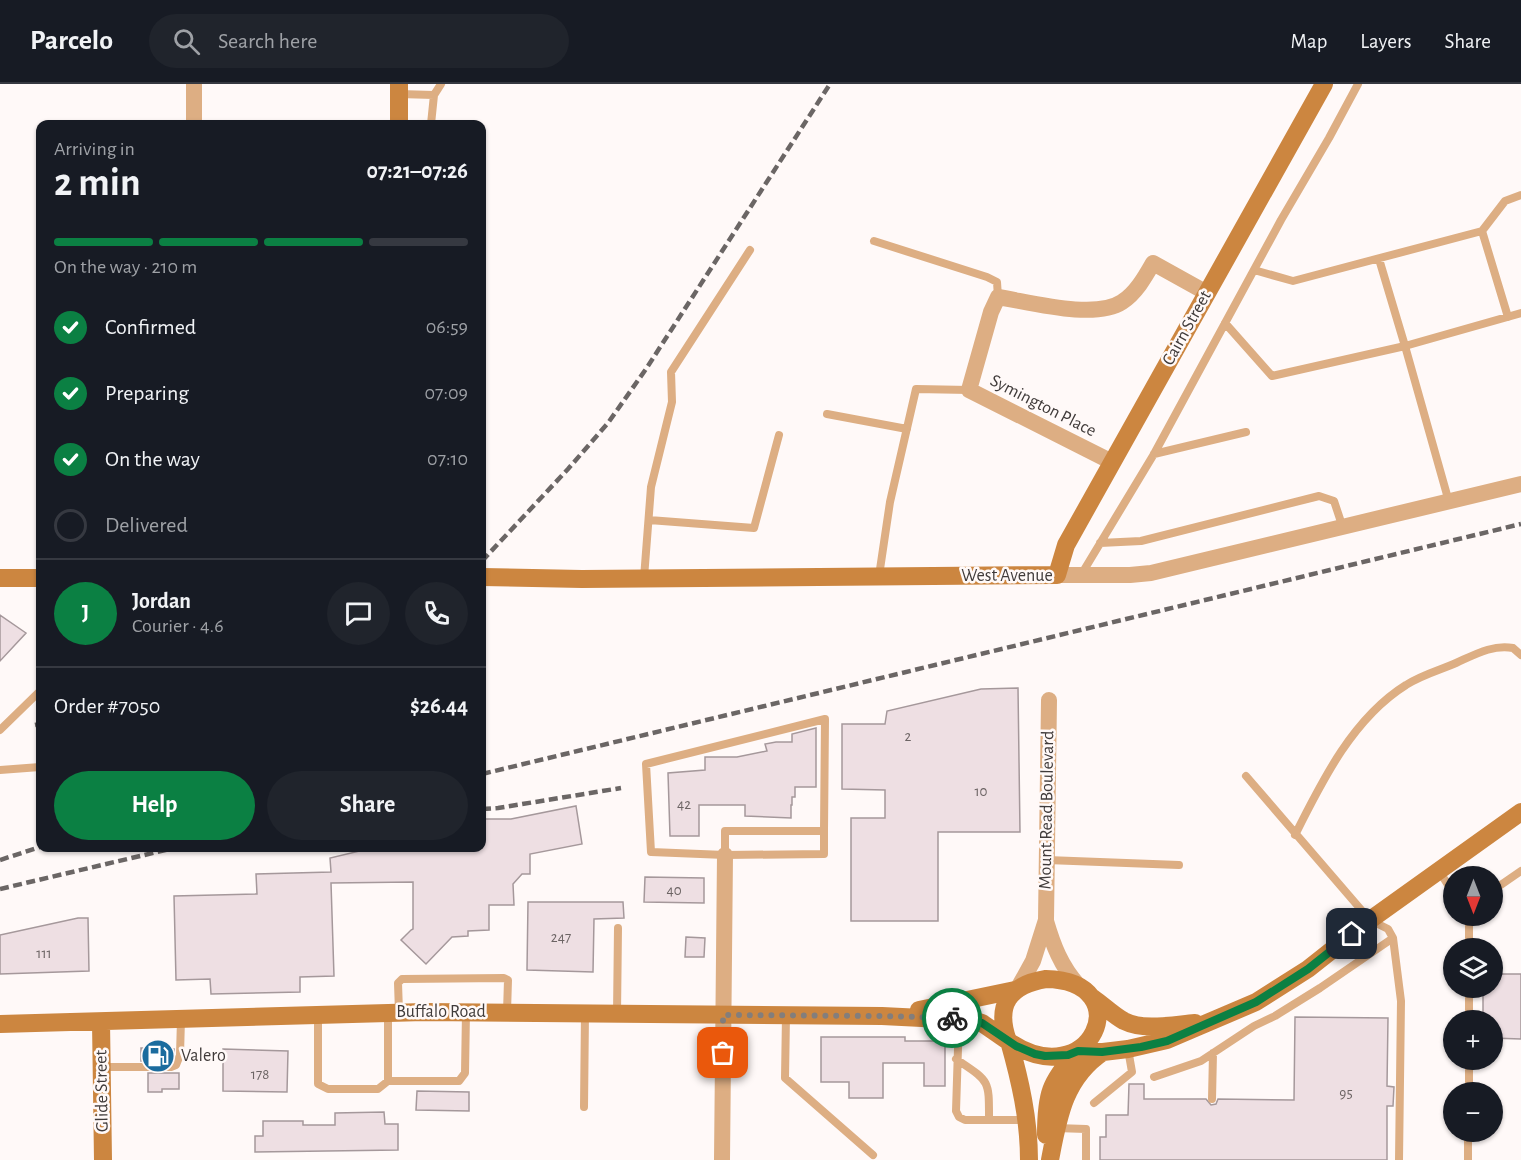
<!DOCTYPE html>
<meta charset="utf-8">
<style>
body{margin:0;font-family:"Alegreya Sans",sans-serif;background:#20242c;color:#f1f3f6;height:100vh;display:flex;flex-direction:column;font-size:22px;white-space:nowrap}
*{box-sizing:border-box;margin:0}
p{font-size:20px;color:#9ea1a6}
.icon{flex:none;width:33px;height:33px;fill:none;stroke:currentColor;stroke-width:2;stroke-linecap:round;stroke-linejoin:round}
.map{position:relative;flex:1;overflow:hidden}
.side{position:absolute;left:36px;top:36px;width:450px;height:732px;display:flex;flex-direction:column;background:#171b24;border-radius:12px;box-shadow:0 2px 4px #0004}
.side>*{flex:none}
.needle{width:39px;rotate:180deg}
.tools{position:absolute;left:1443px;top:782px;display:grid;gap:12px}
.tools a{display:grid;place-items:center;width:60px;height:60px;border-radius:50%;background:#171b24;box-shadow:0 2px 4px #0004;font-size:30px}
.pin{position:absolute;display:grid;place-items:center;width:51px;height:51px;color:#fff;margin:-26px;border-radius:12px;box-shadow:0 3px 9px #0006}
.courier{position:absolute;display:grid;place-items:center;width:60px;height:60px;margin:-30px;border:4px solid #0b8043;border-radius:50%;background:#fff;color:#222;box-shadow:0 2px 8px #0007}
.overview em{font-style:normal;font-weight:700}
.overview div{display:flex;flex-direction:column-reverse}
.overview{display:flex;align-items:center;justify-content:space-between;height:102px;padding:0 18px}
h1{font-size:39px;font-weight:700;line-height:45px}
.bar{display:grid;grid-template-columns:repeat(4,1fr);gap:9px 6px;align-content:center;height:72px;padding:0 18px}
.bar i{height:8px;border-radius:4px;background:#363941}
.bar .active{background:#0b8043}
.bar p{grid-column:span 4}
.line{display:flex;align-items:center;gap:15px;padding:0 18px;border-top:2px solid #363941}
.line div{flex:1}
.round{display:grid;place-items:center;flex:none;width:63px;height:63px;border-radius:32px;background:#20242c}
ol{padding:0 18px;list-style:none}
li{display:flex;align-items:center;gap:18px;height:66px}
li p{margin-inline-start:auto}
li .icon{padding:6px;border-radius:50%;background:#0b8043;color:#fff;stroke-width:4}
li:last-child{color:#9ea1a6}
li i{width:33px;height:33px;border:3px solid #363941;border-radius:50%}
.primary-button{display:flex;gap:12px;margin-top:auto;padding:12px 18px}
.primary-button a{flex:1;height:69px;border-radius:36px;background:#0b8043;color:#fff;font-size:24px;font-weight:700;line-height:69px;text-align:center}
.primary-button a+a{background:#20242c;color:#f1f3f6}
header{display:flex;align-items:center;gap:36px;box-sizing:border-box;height:84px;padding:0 30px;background:#171b24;border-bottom:2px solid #363941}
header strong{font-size:28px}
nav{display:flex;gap:33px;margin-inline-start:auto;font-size:21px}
.search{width:420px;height:54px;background:#20242c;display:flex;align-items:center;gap:15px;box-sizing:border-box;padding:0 21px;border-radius:33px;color:#9ea1a6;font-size:22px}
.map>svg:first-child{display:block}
</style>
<header>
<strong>Parcelo</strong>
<div class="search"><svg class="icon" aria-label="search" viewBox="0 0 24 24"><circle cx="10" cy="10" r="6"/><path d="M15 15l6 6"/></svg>Search here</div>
<nav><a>Map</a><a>Layers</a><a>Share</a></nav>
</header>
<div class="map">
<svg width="1521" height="1076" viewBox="0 0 1521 1076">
<rect width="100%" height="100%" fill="#fff9f8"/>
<path fill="#eedfe3" stroke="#a5989b" stroke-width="1.5" d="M0 531 26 549 0 577Z
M1018 604 1020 748H938V837H851V734H885V706L842 705V640H885L887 627 981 605Z
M816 644V703H795V713H792V721H791V734L745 732V721H699V752H670L668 689 705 686V673H737L767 667 765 660 776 658H792V650Z
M576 722 582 760 530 770V790H522L513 800 514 821H489V846L468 847V852L452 853 426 880 401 856 411 846 413 845V798L331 799 334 892 300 893V908L211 910 210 895 176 896 174 812 257 810 256 790 331 788 330 774 372 764H482V735H511Z
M645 793 704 794V819L644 818Z
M528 818H623L624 834 594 835 593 888 527 886Z
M78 834H88L89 887 0 890V851Z
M686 853 705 854 704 873H685Z
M1492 890H1521V955L1492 954V936H1483V903H1492Z
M1295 933 1388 934 1387 1002 1394 1003 1393 1022H1387V1076H1100V1053H1106V1031H1128L1129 1000H1144V1015H1206L1211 1021 1216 1020 1218 1015 1294 1016Z
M821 953H905V957H945V1002H924V979H883V1014H849V998H821Z
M141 964 174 965V970L170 977H141Z
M223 965 288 967 287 1008 223 1007Z
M148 989H179V1005H162V1008H148Z
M417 1007 469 1008V1027L416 1026Z
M384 1028 385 1040H398V1066L255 1068V1052H263V1037H303V1041H335V1029Z"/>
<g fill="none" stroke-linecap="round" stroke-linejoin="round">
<path stroke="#ddae83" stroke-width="8" d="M399 10 434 11 441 0
M431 40 434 11
M1482 147 1508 233
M874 157 987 193 997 198 998 213
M1254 186 1293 197 1482 147 1505 117 1521 111
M1225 239 1272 292 1405 262 1379 175
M827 330 907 345
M1154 370 1246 348
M1449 418 1405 262 1521 229
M649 436 754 444 779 351
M1100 459 1141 457 1319 412 1334 417 1343 444
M1081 491 1154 370 1281 136 1329 54 1358 0
M879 492 890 418 916 305 969 306
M644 494 651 403 672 318 671 288 750 166
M0 646 40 607
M0 686 40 683
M1295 751C1322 697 1353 634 1406 601 1421 591 1440 586 1456 579 1474 571 1493 560 1513 564L1521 571
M725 771V747H824L825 635 646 680 651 768 725 771 824 770V747
M1047 776 1179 781
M1439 787 1454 810
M1492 807 1521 787
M1467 831 1469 836V864
M1393 854 1401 917 1399 1076
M399 928 398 899 402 895 504 894 508 896 507 928
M617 930 618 844
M318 931V1000L328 1005H378L388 997H459L465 989 466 928
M786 932 785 994 873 1071
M959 933 956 1027 959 1033 965 1036H1026
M1469 936V903
M956 975C990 998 989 995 989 1036
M102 983H171L176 981 180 971 181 935
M1154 993 1201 977 1254 942 1275 932 1320 904 1393 854 1388 845 1370 836 1246 692
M388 997V929
M1469 1008V975
M1212 1015 1213 969
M1094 1019 1132 988 1128 965
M584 1023 585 929
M1056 1044 1086 1045V1076
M1468 1076V1047"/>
<path stroke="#ddae83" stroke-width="16" d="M194 40V0
M1112 378 969 306 991 228 998 213C1030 218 1095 236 1122 218 1136 209 1145 193 1153 179L1207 209
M1057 491H1130L1151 489 1521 400
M1046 837C1053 861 1061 882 1078 901
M1018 904 1033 877 1046 836 1049 616
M722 1076 725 771"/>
<path stroke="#cc8640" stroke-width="18" d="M399 40V0
M482 493 582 495 1057 491 1066 461 1324 0
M0 494H40
M1046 895C1141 897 1091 1014 1008 957 995 921 1009 901 1046 895Z
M1093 914C1103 921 1113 931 1124 937 1144 947 1172 941 1195 939
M919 926 1015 906
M101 938 103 1076
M0 940 424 928 882 932 942 935 959 933 973 936 982 939 1008 957
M1009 957C1020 996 1029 1035 1029 1076
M1078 967 1103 968 1128 965 1167 956 1256 918 1308 885 1370 836 1521 728
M1046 1051C1046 1010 1050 998 1077 968
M1050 1076C1058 1034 1064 994 1103 968"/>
<path stroke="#6b6665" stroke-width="4.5" stroke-dasharray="9 4.5" stroke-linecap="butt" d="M482 477 568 385 608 339 646 285 830 0
M35 641 40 640
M482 690 1521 440
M482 725 498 724 621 704
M0 776 40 763
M0 805 174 764"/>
</g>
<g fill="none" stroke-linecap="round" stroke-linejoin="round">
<path stroke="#837e7c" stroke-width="6" stroke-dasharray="0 10.8" d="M723 969V931L882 932 952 934"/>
<path stroke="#0b8043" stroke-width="8" d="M952 934 973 936 982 939 1016 962 1035 970 1045 972 1068 971 1078 967 1102 968 1141 963 1167 957 1256 918 1308 885 1352 850"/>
</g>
<defs>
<symbol id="fuel-disc" viewBox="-11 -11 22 22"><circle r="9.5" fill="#1b6c9e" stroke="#fff9f8"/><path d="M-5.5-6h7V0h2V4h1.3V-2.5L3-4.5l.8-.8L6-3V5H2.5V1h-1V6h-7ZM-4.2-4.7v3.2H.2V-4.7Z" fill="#fff"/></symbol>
</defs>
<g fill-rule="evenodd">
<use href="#fuel-disc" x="139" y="953" width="38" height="38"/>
</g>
<g text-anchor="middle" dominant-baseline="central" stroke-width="5" stroke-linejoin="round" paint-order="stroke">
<g font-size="15" fill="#6c6464">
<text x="908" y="652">2</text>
<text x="981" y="707">10</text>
<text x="684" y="720">42</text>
<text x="674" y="806">40</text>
<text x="561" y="853">247</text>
<text x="44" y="869">111</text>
<text x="260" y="990">178</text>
<text x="1346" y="1009">95</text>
</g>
<g font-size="18" fill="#403b3a" stroke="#fff9f8">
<text transform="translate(1187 244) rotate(-61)">Cairn Street</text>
<text transform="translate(1043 322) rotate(27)">Symington Place</text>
<text x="1007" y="492">West Avenue</text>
<text transform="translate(1047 726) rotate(-89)">Mount Read Boulevard</text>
<text x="441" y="928">Buffalo Road</text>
<text transform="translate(102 1007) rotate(-91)">Glide Street</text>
</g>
<g font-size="18" fill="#403b3a" stroke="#fff9f8" text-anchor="start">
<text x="181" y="972">Valero</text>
</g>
</g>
</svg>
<div class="tools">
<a><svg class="needle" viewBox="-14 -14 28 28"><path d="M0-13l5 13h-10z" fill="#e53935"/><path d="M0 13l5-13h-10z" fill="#9ea1a6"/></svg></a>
<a><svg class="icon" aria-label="layers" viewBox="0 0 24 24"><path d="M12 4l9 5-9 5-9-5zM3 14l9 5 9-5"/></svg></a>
<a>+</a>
<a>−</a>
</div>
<div class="pin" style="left:723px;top:969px;background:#ea580c"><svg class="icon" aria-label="bag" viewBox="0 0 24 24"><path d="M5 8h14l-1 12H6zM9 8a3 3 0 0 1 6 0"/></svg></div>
<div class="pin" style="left:1352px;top:850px;background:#1f2937"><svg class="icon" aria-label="home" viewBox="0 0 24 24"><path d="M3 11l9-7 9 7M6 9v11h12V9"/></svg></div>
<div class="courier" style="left:952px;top:934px"><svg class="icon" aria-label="bike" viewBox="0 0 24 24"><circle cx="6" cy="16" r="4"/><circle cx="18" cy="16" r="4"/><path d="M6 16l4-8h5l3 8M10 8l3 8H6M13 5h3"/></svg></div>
<section class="side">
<div class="overview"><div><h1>2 min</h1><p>Arriving in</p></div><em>07:21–07:26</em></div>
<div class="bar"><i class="active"></i><i class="active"></i><i class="active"></i><i></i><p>On the way · 210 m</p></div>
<ol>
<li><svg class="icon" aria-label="check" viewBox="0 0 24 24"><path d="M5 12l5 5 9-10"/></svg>Confirmed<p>06:59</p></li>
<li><svg class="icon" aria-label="check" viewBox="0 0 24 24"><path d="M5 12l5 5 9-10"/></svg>Preparing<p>07:09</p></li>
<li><svg class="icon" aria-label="check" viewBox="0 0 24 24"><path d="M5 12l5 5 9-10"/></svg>On the way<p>07:10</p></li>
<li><i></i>Delivered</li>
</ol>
<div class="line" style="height:108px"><b class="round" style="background:#0b8043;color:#fff">J</b><div><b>Jordan</b><p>Courier · 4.6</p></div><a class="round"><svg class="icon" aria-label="chat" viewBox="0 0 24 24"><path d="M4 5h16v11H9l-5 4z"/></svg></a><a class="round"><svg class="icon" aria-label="phone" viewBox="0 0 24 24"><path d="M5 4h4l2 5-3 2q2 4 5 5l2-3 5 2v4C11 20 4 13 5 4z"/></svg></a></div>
<div class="line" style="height:78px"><div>Order #7050</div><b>$26.44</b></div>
<div class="primary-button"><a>Help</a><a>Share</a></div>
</section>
</div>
